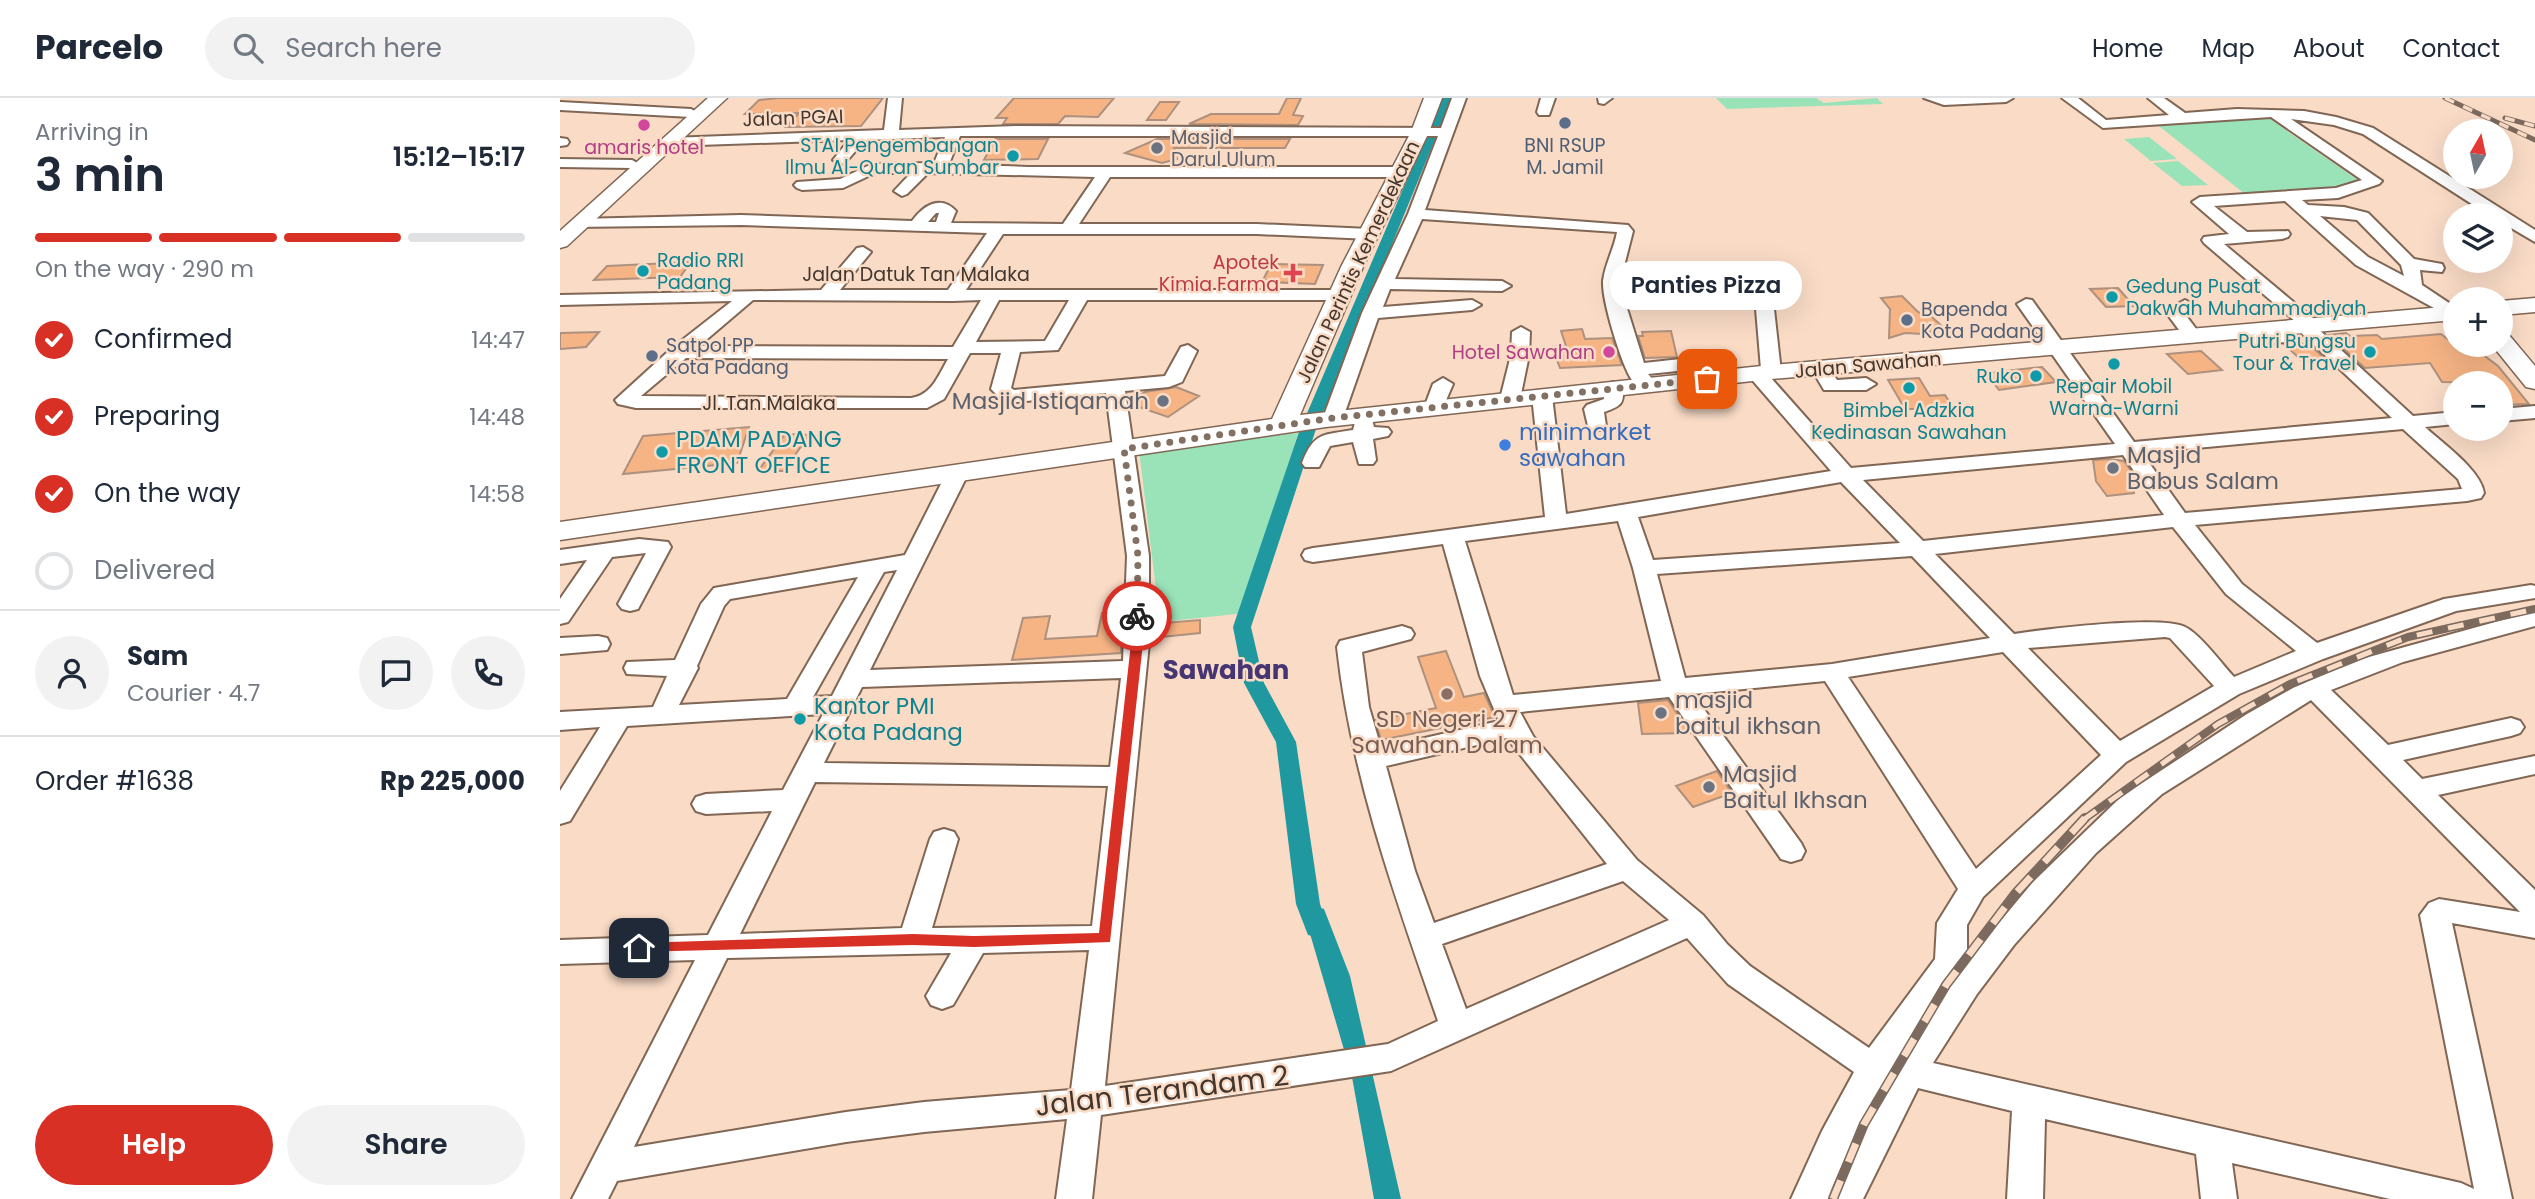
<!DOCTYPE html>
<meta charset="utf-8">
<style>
body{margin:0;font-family:Poppins,sans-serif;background:#f2f2f3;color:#1f2937;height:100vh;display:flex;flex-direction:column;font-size:26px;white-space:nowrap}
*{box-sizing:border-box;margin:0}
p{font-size:23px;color:#747a83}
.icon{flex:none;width:38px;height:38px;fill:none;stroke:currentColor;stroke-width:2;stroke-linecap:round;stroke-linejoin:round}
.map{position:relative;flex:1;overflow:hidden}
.panel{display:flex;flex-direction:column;background:#fff;width:560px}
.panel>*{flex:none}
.needle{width:46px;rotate:9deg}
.fabs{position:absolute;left:1883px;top:21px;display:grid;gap:14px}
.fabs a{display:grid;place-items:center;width:70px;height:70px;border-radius:50%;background:#fff;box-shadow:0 7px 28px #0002;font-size:35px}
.pin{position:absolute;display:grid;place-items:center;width:60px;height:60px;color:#fff;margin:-30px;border-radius:14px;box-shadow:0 4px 10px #0006}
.courier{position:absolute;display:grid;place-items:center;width:70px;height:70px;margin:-35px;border:5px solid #d93025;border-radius:50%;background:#fff;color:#222;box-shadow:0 2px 9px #0007}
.bubble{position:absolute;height:49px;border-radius:24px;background:#fff;box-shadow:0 7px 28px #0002;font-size:23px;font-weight:600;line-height:49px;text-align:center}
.headline em{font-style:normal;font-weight:600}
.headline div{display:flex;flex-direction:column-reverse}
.headline{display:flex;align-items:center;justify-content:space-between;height:119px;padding:0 35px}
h1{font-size:46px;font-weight:600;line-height:52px}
.bar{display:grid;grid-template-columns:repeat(4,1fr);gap:10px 7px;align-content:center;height:84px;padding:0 35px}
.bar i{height:9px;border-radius:5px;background:#e0e1e3}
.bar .active{background:#d93025}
.bar p{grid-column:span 4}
.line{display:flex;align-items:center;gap:18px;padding:0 35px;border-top:2px solid #e0e1e3}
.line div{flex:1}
.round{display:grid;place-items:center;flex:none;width:74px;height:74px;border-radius:37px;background:#f2f2f3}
ol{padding:0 35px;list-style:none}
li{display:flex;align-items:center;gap:21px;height:77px}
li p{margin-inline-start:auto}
li .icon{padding:7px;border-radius:50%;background:#d93025;color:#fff;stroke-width:4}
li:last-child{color:#747a83}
li i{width:38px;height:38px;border:4px solid #e0e1e3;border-radius:50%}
.cta{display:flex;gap:14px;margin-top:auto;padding:14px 35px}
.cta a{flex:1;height:80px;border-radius:42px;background:#d93025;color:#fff;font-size:28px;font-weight:600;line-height:80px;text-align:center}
.cta a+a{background:#f2f2f3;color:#1f2937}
header{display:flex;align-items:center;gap:42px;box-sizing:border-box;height:98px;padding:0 35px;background:#fff;border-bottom:2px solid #e0e1e3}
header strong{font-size:33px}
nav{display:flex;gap:38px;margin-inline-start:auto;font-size:24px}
.search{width:490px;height:63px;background:#f2f2f3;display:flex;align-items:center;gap:18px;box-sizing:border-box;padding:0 24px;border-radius:38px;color:#747a83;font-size:26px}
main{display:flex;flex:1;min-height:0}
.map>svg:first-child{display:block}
</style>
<header>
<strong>Parcelo</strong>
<div class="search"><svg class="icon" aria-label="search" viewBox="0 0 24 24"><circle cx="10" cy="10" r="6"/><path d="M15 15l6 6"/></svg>Search here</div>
<nav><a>Home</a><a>Map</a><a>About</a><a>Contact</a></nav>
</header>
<main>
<section class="panel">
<div class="headline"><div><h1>3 min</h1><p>Arriving in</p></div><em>15:12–15:17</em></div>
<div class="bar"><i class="active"></i><i class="active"></i><i class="active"></i><i></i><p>On the way · 290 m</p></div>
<ol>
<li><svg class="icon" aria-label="check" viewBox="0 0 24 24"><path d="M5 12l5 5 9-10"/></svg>Confirmed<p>14:47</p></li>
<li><svg class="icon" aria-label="check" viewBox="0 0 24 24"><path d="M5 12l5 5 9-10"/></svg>Preparing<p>14:48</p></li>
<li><svg class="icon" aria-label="check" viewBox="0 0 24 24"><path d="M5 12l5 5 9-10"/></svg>On the way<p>14:58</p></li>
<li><i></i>Delivered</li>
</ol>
<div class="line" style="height:126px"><a class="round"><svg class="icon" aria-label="person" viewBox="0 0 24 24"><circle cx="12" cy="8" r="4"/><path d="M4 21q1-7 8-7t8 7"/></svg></a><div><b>Sam</b><p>Courier · 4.7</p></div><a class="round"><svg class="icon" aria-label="chat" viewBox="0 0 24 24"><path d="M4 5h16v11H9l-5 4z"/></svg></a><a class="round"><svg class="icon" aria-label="phone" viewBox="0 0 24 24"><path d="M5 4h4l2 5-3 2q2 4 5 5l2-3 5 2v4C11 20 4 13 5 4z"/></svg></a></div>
<div class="line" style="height:91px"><div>Order #1638</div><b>Rp 225,000</b></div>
<div class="cta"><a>Help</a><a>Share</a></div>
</section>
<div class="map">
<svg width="1975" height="1101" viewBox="0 0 1975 1101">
<rect width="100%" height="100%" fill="#f9dbc6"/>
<path fill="#9ae3b9" d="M1156 0H1256L1264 5 1317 0 1323 6 1167 11Z
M1707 19 1808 89 1685 96 1595 25Z
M1589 39 1617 61 1591 63 1564 41Z
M1618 63 1648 87 1622 88 1593 65Z
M738 335 686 515 600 524 579 352Z"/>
<path fill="#1f989f" d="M748 806 764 811 790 878 841 1101H814L792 979 746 822Z"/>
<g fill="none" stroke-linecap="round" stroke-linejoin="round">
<path fill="#1f989f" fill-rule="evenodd" d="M882 0H892L755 334 691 529 704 585 736 644 760 806 768 830 764 837 756 839 748 837 736 806 716 644 684 585 673 529 739 334Z
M1176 186 1233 188 1240 192 1233 196 1171 193 1169 190Z"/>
</g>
<path fill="#f6b485" stroke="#ad917e" stroke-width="2" d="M218 0H323L301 28 226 29 239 15 185 16 199 2Z
M454 0H554L538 19 505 18 498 26H443L447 20H436Z
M727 0H741L733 17 743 18 738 27 629 26 651 16H719Z
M600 4H619L606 22H587Z
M435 41H488L478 61 424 62Z
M597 41H730L725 50H614L617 61 602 65 565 55Z
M131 164 120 179 34 182 47 168Z
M711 166 763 167 755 186 707 184 708 182H703Z
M1558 190 1574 208 1546 209 1530 191Z
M1342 198 1358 214 1372 219 1384 230 1363 236 1345 235 1329 240 1330 211 1321 200Z
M1022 231 1025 241 1052 240 1062 267 1000 270 992 249 1006 248 1001 233Z
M1111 233 1117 259 1085 260 1078 238H1083L1082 234Z
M39 234 26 249 0 251V235Z
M1786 235 1790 238 1817 237 1822 241 1881 236 1895 247H1910L1938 268 1969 306 1941 307V285L1882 284 1870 265 1805 270 1768 237Z
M1748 245 1764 260 1741 262 1725 247Z
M1641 253 1662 272 1628 276 1607 256Z
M1482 269 1496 284 1439 292 1426 275Z
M1359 280 1370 298 1385 297 1394 311H1345L1328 282Z
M616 289 639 298 608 319 573 307 578 304 572 302 585 294Z
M189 329 177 365 63 376 83 338Z
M225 336 249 337 224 373H198Z
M1549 361 1564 363 1572 374 1574 395 1547 398 1536 383 1533 362Z
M562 514 561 555 452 562 463 520 490 518 485 541 537 538 542 515Z
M640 522V535L592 540V526Z
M886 553 904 599 924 595 935 619 821 642 815 622 876 610 858 559Z
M1108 602 1130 635 1082 636 1078 605Z
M1157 673 1172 695 1133 709 1116 688Z"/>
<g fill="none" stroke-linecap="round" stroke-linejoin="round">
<defs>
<path id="minor" d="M328 0H342L339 32 456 28 881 30 892 0H906L865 112 1068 127 1073 133 1062 176 1061 191 1084 265 1166 256 1175 262 1166 268 1088 276 1097 286 1087 292C1080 290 1074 286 1070 279 1060 261 1042 203 1043 183 1045 166 1054 151 1057 134L862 121 835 181 942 183 951 188 942 193 830 191 823 209 912 202 921 207 912 212 818 220 783 320 780 324H766L763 320 802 215 848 116 878 38H400L389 66 468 69H839L847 74 839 79H550L519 126H697L810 131 818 136 810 141 697 136H443L406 192H780L789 197 780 202H527L498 252 460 254 451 290 454 292 605 278 621 249 628 247 637 253 622 284 609 289 565 293 589 458V545L545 988 828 946 878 923C836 801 791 678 777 549L780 543 842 528 851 531 854 536 851 541 802 554 809 609 821 650 939 623 920 578 883 446 753 464 745 462 742 457 745 452 753 450 985 419 972 298 975 294 982 292 992 298 1006 416 1271 373 1187 276 1190 272 1201 271 1196 211 1205 206 1214 211 1221 274 1218 278 1211 280 1291 370 1555 346 1457 206 1466 201 1472 202 1574 344 1832 320 1737 231 1734 227 1736 224 1644 145 1642 142 1644 139 1669 136 1632 104 1640 99 1776 90 1802 82 1711 19 1543 30 1502 0H1518L1546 22 1609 17 1588 0H1604L1625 15 1677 11 1744 13 1776 19 1813 30 1975 132V144L1941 124V117H1929L1803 36 1774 27 1731 21 1822 83 1819 86 1778 100 1742 102 1748 107 1784 109 1808 115 1854 161 1882 166 1884 170 1882 174 1860 172 1862 187 1895 209V220H1892L1796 167 1725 103 1654 108 1687 134 1728 133 1730 136 1728 139 1722 141 1664 146 1755 222 1758 226 1756 229 1853 318 1895 314V326L1865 329C1882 345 1921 372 1924 395L1921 400 1907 403 1635 427 1682 486 1757 545 1884 501 1971 487 1975 488V500L1896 513 1763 561 1679 596 1566 664 1423 799 1407 827V854L1403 868 1473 784 1561 699 1687 616 1733 590 1798 562 1975 513V528L1843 564 1771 592 1828 647 1951 620 1960 623 1964 629 1960 635 1951 638 1843 662 1862 681 1975 658V676L1878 697 1975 792V840L1892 825 1952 1101H1830L1672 1065 1677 1101H1641L1636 1056 1485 1021 1483 1101H1447L1452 1013 1358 990 1303 1101H1267L1299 1035 1355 937C1318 989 1292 1043 1267 1101H1231L1262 1033 1294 974 1168 886 1127 840 831 973 541 1017 532 1101H496L507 1021 364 1034 286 1044 57 1083 48 1101H12L135 862 0 866V842L148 837 212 713 146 716 136 713 132 706 136 699 146 696 223 692 263 616 67 628 10 723 0 726V693L40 629 0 632V614L93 609 107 578 67 576 64 570 67 564 115 562 141 506 154 490 345 457 386 376 390 372H404L408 376 310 572 563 563 567 458 546 295 456 304 441 301 431 291 441 255H410L384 301 367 310H76L58 306 55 302 112 250 172 203 0 207V197L261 192 297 150 303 149 311 154 280 192H388L427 135 181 127 12 129 10 126 18 121 181 117 352 123C363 108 380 96 396 113L391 125 503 126 535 79 368 75 347 96 342 98 334 93 351 75H315L283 90 242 92 237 90 234 87 237 84 280 81 312 66 374 65 385 39 305 42 285 65 280 66 273 62 289 42 110 48 103 44 110 40 324 32ZM376 115H379L376 124H368ZM1760 118 1797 122 1841 167 1844 178 1808 159ZM193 202 393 203 421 202 393 249 139 248ZM439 202H509L485 243 416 244ZM126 260 388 261C378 278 372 297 351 300L81 298ZM1843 331 1898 381 1902 391 1625 415 1582 355ZM1563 357 1604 417 1363 443 1303 382ZM1281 384 1340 445 1093 462 1078 419ZM1058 423 1073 470 1101 583 953 597 905 443ZM1613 429 1666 496 1736 553 1674 579C1662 566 1640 536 1625 529 1601 517 1486 531 1454 536L1375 456ZM1352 458 1430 540 1272 566 1125 580 1097 476ZM337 472 272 598 253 599 324 474ZM298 479 227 601 119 607 138 570 137 568 164 508 170 501ZM1605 539 1610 540 1654 588 1560 643 1468 550ZM1443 554 1541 657 1416 771 1288 579ZM561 580 550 669 264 665 302 589ZM1265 583 1398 791 1377 825 1375 861 1309 950 1190 868 1167 846 1143 817 1077 762 973 638 960 614 1109 599 1221 761 1231 764 1241 761 1245 753 1241 745 1133 596ZM1751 602 1960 814 1879 801 1869 805 1860 817 1914 1091 1901 1085 1373 965 1417 896 1454 847 1536 755 1602 696ZM947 640 1047 766 874 825 855 773 826 668ZM255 684 548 688 532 828 372 830 398 741 394 734 384 731 374 734 370 741 342 830 180 836ZM1063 783 1109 822 906 911 882 846ZM529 852 511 992 364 1004 286 1014 74 1049 167 860 391 855 366 898 371 907 382 911 393 907 423 855Z
M981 0H995L989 17H979L977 14Z
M1038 0H1052L1044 6 1039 5Z
M1364 0H1453L1446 4 1384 7Z
M0 4 131 11 138 15 131 19 0 12Z
M0 40 7 41 9 44 7 47 0 48Z
M0 61 72 62 79 66 72 70 0 69Z
M1625 202 1634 207 1624 215 1640 236 1631 241 1625 240 1605 213Z
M961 229 970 234 969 257 960 301 950 307 940 301 951 257 952 234Z
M1729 233 1738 239 1735 243 1694 247 1685 241 1694 235Z
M1260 264 1267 266 1277 282 1306 280 1316 286 1306 292H1264L1251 270Z
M883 280 893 286 881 314H867L864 310 873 286Z
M1053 284 1063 290C1064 307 1060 308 1044 314L1046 328 1043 332H1029L1024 311 1027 307 1044 301 1043 290Z
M1975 308V320L1941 323V311Z
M804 315 811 317 814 329 828 330 831 334 828 338 813 341 816 362 813 366H799L793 344 770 348 759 369H745L742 365C754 334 763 337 793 332L797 317Z
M79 441 108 444 111 449 78 511 70 513 62 511 58 506 86 455 52 459 8 524 0 526V501L27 462 0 466V452Z
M38 538 47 540 50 546 47 552 0 556V540Z"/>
<path id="major" d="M148 0H167L7 148 0 150V133Z
M864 0H882L869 34 803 169 740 317 1211 267 1895 208V222L1211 281 766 329 0 442V424L712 321 781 169 851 34Z
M1975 200V214L1941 217V203Z
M1941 235 1949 237 1975 268V291L1966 289 1932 247H1941Z"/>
</defs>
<use href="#minor" stroke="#806654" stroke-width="4"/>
<use href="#major" stroke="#806654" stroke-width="3"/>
<use href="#minor" fill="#fff" fill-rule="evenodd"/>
<use href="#major" fill="#fff" fill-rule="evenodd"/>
<defs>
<path id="rail-far2" d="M1885 0 1975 42
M1945 20 1975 28"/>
<path id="rail-far1" d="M1523 722 1658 626 1730 586 1848 539 1975 511"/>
<path id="rail" d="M1273 1101 1304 1026 1386 887 1455 796 1525 720"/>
</defs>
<use href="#rail-far2" stroke="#7b6a5d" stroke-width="5"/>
<use href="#rail-far1" stroke="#7b6a5d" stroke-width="8"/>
<use href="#rail" stroke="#7b6a5d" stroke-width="10"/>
<use href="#rail-far2" stroke="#f9dbc6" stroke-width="3.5" stroke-dasharray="10" stroke-linecap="butt"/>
<use href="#rail-far1" stroke="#f9dbc6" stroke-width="5" stroke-dasharray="16" stroke-linecap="butt"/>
<use href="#rail" stroke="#f9dbc6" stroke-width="7" stroke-dasharray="20" stroke-linecap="butt"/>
</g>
<path fill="#d93025" d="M577 515 583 518V545L550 844 414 849 353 847 74 854V847L79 845 353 836 414 838 539 835 571 545 572 518Z"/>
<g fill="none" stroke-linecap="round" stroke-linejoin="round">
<path stroke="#827063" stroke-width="7" stroke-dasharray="0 12.6" d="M577 518 578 458 564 351 773 320 1147 281"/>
</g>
<g fill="#5c6f8a" stroke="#f9dbc6" stroke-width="2.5">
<circle cx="1005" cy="25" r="7"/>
<circle cx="1347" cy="222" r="7"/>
<circle cx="92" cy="258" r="7"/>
</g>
<g fill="#d1479c" stroke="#f9dbc6" stroke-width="2.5">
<circle cx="84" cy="27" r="7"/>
<circle cx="1049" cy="254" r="7"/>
</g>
<g fill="#6b7280" stroke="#f9dbc6" stroke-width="2.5">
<circle cx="597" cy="50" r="7"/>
<circle cx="603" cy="303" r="7"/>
<circle cx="1553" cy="370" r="7"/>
<circle cx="1101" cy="615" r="7"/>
<circle cx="1149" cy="689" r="7"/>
</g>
<g fill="#0f9aa8" stroke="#f9dbc6" stroke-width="2.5">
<circle cx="453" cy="58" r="7"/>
<circle cx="83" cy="173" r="7"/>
<circle cx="1552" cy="199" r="7"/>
<circle cx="1810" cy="254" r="7"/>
<circle cx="1554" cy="266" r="7"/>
<circle cx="1476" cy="278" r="7"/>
<circle cx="1349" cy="290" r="7"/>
<circle cx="102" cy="354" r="7"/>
<circle cx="240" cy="621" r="7"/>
</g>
<path fill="#e0444e" stroke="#f9dbc6" stroke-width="2.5" d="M729.5 164.5h7v7h7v7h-7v7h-7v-7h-7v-7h7z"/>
<circle fill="#3f7fe0" stroke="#f9dbc6" stroke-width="2.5" cx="945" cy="347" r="7"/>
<circle fill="#8d6e63" stroke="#f9dbc6" stroke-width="2.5" cx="887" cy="596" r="7"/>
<g text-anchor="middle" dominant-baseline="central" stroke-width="5" stroke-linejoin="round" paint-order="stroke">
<g font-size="19" fill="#42362e" stroke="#f9dbc6">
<text transform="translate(233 20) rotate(-2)">Jalan PGAI</text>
<text transform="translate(798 164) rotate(-65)">Jalan Perintis Kemerdekaan</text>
<text x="356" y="176">Jalan Datuk Tan Malaka</text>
<text transform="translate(1308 267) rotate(-5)">Jalan Sawahan</text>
<text x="209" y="305">Jl. Tan Malaka</text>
</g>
<g font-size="19" fill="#5b616d" stroke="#f9dbc6" text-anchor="start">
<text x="611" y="39">Masjid<tspan x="611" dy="22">Darul Ulum</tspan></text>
</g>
<g font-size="19" fill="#0d838f" stroke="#f9dbc6" text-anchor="end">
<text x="439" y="47">STAI Pengembangan<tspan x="439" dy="22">Ilmu Al-Quran Sumbar</tspan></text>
<text x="97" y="162" text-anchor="start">Radio RRI<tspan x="97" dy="22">Padang</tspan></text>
<text x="1566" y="188" text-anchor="start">Gedung Pusat<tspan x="1566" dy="22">Dakwah Muhammadiyah</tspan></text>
<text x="1796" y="243">Putri Bungsu<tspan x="1796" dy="22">Tour &amp; Travel</tspan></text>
<text x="1462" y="278">Ruko</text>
<text x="1554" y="288" text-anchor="middle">Repair Mobil<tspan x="1554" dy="22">Warna-Warni</tspan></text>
<text x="1349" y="312" text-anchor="middle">Bimbel Adzkia<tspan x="1349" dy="22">Kedinasan Sawahan</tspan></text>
</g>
<g font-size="19" fill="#4e5e75" stroke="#f9dbc6" text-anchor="start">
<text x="1005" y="47" text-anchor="middle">BNI RSUP<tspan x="1005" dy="22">M. Jamil</tspan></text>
<text x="1361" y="211">Bapenda<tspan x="1361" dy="22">Kota Padang</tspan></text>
<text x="106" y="247">Satpol PP<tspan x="106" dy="22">Kota Padang</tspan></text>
</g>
<g font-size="19" fill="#b23c85" stroke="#f9dbc6">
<text x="84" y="49">amaris hotel</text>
<text x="1035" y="254" text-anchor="end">Hotel Sawahan</text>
</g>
<g font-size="19" fill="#be3a42" stroke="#f9dbc6" text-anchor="end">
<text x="719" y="164">Apotek<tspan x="719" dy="22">Kimia Farma</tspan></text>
</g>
<g font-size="23" fill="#5b616d" stroke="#f9dbc6" text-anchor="start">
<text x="589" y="303" text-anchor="end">Masjid Istiqamah</text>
<text x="1567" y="357">Masjid<tspan x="1567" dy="26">Babus Salam</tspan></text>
<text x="1115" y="602">masjid<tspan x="1115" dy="26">baitul ikhsan</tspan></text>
<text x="1163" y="676">Masjid<tspan x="1163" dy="26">Baitul Ikhsan</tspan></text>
</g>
<g font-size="23" fill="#366cbe" stroke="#f9dbc6" text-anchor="start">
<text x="959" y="334">minimarket<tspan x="959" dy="26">sawahan</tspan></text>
</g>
<g font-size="23" fill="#0d838f" stroke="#f9dbc6" text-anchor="start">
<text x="116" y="341">PDAM PADANG<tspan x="116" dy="26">FRONT OFFICE</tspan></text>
<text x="254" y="608">Kantor PMI<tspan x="254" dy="26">Kota Padang</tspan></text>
</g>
<g font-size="23" fill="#785e54" stroke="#f9dbc6">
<text x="887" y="621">SD Negeri 27<tspan x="887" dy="26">Sawahan Dalam</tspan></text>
</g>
<g font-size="26" font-weight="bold" fill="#453673" stroke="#f9dbc6">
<text x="666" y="572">Sawahan</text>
</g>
<g font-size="28" fill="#42362e" stroke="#f9dbc6">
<text transform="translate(602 993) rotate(-7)">Jalan Terandam 2</text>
</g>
</g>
</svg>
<div class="fabs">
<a><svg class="needle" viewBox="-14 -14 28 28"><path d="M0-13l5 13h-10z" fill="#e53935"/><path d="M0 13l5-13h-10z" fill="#747a83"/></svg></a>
<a><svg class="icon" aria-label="layers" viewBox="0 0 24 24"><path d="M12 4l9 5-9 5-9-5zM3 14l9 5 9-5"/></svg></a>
<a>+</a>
<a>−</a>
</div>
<div class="pin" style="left:1147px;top:281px;background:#ea580c"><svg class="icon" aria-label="bag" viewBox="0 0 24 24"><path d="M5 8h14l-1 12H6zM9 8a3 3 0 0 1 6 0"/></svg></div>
<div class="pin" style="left:79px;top:850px;background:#1f2937"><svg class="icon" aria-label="home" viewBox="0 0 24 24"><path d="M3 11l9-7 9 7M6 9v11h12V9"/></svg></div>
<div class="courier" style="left:577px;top:518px"><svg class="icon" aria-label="bike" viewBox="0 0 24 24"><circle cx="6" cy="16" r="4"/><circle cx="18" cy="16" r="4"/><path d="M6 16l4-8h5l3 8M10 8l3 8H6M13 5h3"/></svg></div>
<div class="bubble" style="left:1050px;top:163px;width:192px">Panties Pizza</div>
</div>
</main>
